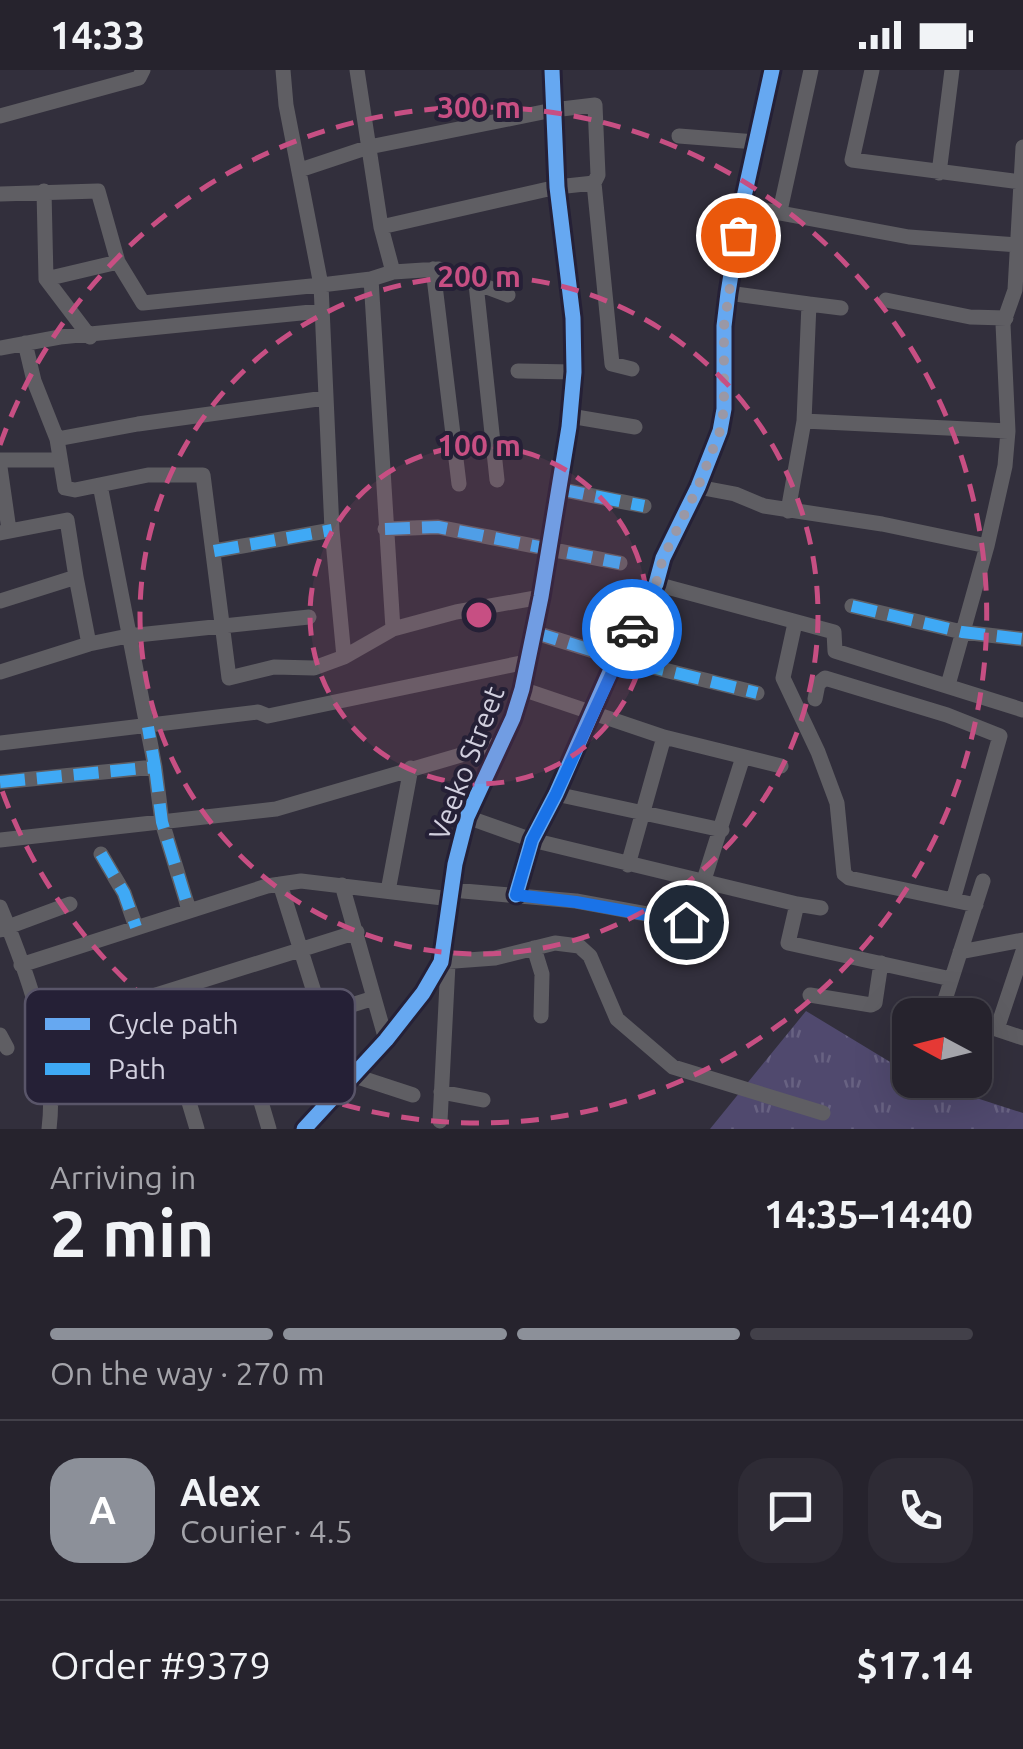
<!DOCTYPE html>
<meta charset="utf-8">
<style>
body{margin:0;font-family:Ubuntu,sans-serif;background:#2e2b35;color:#f1f3f6;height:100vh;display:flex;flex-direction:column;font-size:38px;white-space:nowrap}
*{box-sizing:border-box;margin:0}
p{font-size:32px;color:#a4a4aa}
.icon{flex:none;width:55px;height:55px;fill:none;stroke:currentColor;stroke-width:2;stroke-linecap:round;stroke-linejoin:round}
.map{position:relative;height:1059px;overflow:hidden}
.sheet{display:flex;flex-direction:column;background:#26232d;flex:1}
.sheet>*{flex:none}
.needle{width:65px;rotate:277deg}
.fabs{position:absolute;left:892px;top:928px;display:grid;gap:20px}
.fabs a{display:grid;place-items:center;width:100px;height:100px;border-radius:20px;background:#26232d;box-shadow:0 10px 40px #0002,0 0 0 2px #424049;font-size:50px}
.pin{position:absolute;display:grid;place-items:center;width:85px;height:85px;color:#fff;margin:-42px;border:5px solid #fff;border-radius:50%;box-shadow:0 2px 10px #0007}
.courier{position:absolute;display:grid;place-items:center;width:100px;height:100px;margin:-50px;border:8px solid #1a73e8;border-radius:50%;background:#fff;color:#222;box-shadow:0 2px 12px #0007}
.headline em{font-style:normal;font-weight:700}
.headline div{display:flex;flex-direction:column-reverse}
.headline{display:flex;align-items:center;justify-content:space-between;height:170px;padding:0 50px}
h1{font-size:65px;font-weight:700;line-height:75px}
.bar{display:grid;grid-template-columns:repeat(4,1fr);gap:15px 10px;align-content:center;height:120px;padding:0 50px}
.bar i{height:12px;border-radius:8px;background:#424049}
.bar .current{background:#8c9099}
.bar p{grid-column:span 4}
.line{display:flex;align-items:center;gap:25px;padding:0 50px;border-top:2px solid #424049}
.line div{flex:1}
.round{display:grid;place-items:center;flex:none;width:105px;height:105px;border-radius:30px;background:#2e2b35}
.status{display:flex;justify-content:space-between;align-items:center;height:70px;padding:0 50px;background:#26232d;direction:ltr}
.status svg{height:28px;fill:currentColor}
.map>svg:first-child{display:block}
</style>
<div class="status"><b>14:33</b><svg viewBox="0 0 49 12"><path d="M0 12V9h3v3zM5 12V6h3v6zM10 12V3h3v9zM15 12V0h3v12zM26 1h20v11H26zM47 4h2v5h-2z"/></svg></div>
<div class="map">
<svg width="1023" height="1059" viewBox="0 0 1023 1059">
<defs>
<pattern id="grass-tufts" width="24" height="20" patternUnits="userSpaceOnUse" patternTransform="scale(2.5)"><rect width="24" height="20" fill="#50496e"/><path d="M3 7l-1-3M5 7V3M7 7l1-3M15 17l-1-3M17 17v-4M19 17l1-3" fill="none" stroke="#686282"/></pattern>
</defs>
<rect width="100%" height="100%" fill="#322f3c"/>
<path fill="url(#grass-tufts)" d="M806 941 910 1004V1010H921L1023 1043V1059H710Z"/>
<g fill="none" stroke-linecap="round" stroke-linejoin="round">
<path stroke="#5f5e63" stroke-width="15" d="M283 0 286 35 321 215 332 460 344 587
M357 0 381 157 393 202
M872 0 852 90 1021 112
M0 46 139 8 143 0
M679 66 756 72
M300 100 369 77 553 40 595 35 598 105 594 113 557 117 381 157
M939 103 952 0
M594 113 612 294 632 299
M44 121 46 209 90 267
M0 124 98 121 118 192 46 209
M742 136 909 167 1019 175
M780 141 811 0
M118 192 143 233 321 215 371 209 393 202 439 199 508 225
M433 199 459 414
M371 209 393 559
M476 214 497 410
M728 223 809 234 804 351
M886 230 970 247 1006 248
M809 234 841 238
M25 273 34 311 57 369 65 418 75 420 148 405H203L229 608 274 597 314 598 344 587 393 559 456 542 541 527
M0 278 60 267 321 241
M518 301 574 302
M570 346 635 357
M57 369 138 354 325 328
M0 390H60
M0 397 9 460
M698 417 735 424 764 436 882 454 987 476
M559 419 644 436
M788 441 804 351 1008 361
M385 459 438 457 620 493
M0 463 67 450 76 507
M214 481 332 460
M656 514 834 562 835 581 1023 640
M0 531 76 507 89 574
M852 536 962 562 1023 569
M795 553 783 608 818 682 837 733 844 804 849 808 976 835
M533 562 616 588 757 623
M0 602 89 574 128 566 309 547
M948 615 987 476 1005 396 1008 361 1003 254 1015 220 1023 77
M522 619 664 667 781 696
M815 629 818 614 825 608 947 645 1000 666 953 830
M0 673 258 642 268 646 526 592
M155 697 162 752 189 840
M0 712 155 697 100 415
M556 724 722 760
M467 747 532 770 797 834 788 873 951 909
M0 770 276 739 502 673
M101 784 124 823 136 857
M628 795 664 667
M703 813 743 687
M280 814 344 1017
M342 815 386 970
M452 820 576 831 685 851
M388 821 411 698
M516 825 532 770 556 724 616 588 656 514 663 488 698 417 720 361 724 339V256L728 223 742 136 772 0
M797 834 821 838
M0 837C28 904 58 986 49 1059
M0 860 70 834
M534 878 542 904 541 946
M960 882 1023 870
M441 892 495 888 555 873 579 876 590 886 617 949 673 997 823 1043
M21 895 267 816 301 811 451 829
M810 925 871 935 875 933 881 893
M951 945 942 939 983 811
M975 952 1023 968
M997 959 1023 881
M41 961 357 862
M0 965 7 978
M243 971 269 1059
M177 992 197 1059
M355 1006 413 1025
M441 1022 483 1030
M53 1029 374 928
M440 1051 448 894
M304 1059 386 970 423 923 441 892 455 794 467 747 513 648 522 619 541 527 569 357 574 302 573 248 557 117 552 0"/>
<path stroke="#3fa9f5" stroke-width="12" stroke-dasharray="25 12" stroke-linecap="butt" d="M559 419 644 436
M385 459 438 457 620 493
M214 481 332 460
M852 536 962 562 1023 569
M533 562 616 588 757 623
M155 697 162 752 189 840
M0 712 155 697 148 657
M101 784 124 823 136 857"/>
<defs>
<path id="cycleway" d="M516 825 532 770 556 724 616 588 656 514 663 488 698 417 720 361 724 339V256L728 223 742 136 772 0
M304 1059 386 970 423 923 441 892 455 794 467 747 513 648 522 619 541 527 569 357 574 302 573 248 557 117 552 0"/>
</defs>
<use href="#cycleway" stroke="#252036" stroke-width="21"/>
<use href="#cycleway" stroke="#66a8f1" stroke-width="15"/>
</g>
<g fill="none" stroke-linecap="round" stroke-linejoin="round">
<path stroke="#9a98a6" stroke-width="10" stroke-dasharray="0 18" d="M632 559 656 514 663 488 698 417 720 361 724 339V256L738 165"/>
<path stroke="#1a73e8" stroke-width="12" d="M632 559 556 724 532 770 516 825 576 832 686 852"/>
</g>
<circle cx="479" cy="545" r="169" fill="#c74f83" fill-opacity=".12"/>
<g fill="none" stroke="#c74f83" stroke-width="5" stroke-dasharray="18 12">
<circle cx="479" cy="545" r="169"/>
<circle cx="479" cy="545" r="339"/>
<path d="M0 375A508 508 0 1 1 0 715"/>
</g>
<g text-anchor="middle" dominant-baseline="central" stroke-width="8" stroke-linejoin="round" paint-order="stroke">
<g font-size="28" fill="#d2d0df" stroke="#252036">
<text transform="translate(466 693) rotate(-69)">Veeko Street</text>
</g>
</g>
<rect x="25" y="919" width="330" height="115" rx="15" fill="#252036" stroke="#595569" stroke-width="2.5"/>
<rect x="45" y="948" width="45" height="12" fill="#66a8f1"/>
<rect x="45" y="993" width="45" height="12" fill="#3fa9f5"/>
<g font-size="28" fill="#d2d0df">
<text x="108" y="964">Cycle path</text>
<text x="108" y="1009">Path</text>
</g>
<circle cx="479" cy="545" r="15" fill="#c74f83" stroke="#252036" stroke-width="5"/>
<g font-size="30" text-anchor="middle" font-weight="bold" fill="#c74f83" stroke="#252036" stroke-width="8" stroke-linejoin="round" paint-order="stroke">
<text x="479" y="48">300 m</text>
<text x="479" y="217">200 m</text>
<text x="479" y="386">100 m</text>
</g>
</svg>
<div class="fabs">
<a><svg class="needle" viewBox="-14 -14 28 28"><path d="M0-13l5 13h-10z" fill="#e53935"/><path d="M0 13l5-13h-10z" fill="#a4a4aa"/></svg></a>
</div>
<div class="pin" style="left:738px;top:165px;background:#ea580c"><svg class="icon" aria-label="bag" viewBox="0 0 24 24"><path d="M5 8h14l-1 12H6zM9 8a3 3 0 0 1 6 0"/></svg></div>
<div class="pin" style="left:686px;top:852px;background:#1f2937"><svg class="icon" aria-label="home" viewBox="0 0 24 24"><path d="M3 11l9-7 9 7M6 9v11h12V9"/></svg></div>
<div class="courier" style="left:632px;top:559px"><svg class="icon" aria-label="car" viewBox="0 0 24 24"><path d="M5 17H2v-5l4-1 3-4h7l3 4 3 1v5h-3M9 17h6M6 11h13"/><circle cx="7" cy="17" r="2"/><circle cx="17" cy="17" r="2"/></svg></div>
</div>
<section class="sheet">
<div class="headline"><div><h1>2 min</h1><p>Arriving in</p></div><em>14:35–14:40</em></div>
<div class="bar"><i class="current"></i><i class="current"></i><i class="current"></i><i></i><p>On the way · 270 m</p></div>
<div class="line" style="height:180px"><b class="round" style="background:#8c9099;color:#fff">A</b><div><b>Alex</b><p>Courier · 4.5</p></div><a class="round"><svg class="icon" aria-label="chat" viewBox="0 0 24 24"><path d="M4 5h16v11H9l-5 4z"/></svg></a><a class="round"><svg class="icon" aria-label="phone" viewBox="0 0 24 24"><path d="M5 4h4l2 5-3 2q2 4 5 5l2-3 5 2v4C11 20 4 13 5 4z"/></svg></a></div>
<div class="line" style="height:130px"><div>Order #9379</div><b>$17.14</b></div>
</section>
